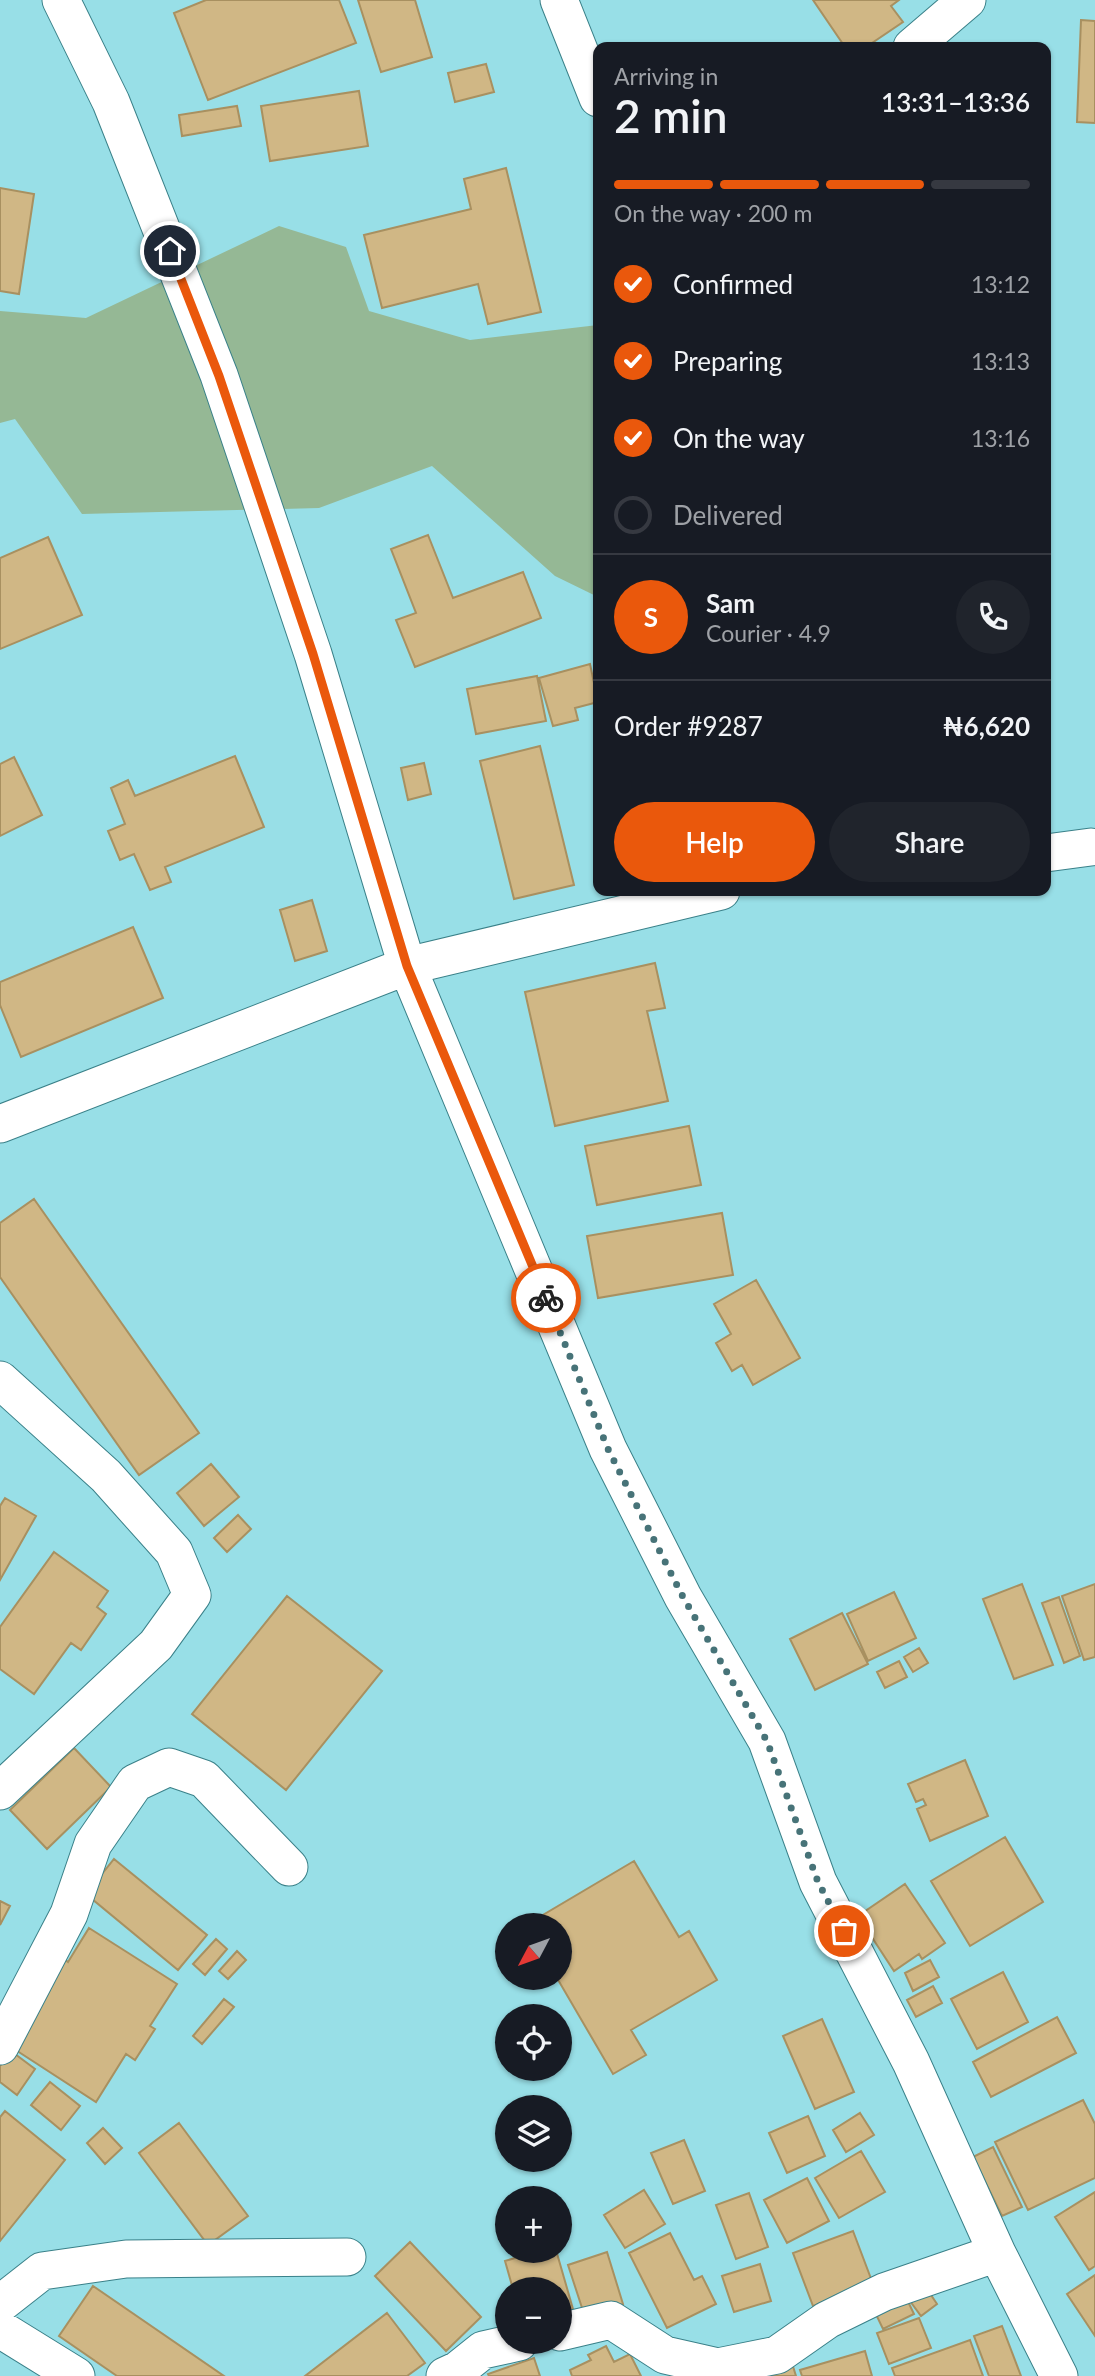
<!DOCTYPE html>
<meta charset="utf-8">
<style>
body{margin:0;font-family:Lato,sans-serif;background:#20242c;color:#f1f3f6;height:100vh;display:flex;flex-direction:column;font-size:26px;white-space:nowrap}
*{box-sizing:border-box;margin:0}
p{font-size:23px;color:#9ea1a6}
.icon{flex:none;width:38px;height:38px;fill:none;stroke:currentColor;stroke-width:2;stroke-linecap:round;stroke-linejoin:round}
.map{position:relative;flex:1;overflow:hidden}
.details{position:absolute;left:593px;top:42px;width:458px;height:854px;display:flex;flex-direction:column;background:#171b24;border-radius:14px;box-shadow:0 2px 5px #0004}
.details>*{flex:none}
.needle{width:46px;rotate:229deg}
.buttons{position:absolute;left:495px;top:1913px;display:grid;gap:14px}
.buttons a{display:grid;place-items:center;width:77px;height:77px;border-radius:50%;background:#171b24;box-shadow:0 2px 5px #0004;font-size:35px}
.pin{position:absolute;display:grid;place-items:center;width:60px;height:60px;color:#fff;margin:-30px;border:4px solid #fff;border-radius:50%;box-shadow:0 2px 7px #0007}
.courier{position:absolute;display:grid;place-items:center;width:70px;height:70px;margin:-35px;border:5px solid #ea580c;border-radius:50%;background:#fff;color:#222;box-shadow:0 2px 9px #0007}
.overview em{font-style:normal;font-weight:600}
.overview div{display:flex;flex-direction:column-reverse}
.overview{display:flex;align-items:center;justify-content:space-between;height:119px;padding:0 21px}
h1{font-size:46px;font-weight:600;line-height:52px}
.bar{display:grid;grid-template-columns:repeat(4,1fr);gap:10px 7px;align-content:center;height:84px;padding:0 21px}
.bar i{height:9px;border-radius:5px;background:#363941}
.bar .selected{background:#ea580c}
.bar p{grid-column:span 4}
.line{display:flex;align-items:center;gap:18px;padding:0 21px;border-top:2px solid #363941}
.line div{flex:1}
.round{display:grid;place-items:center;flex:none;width:74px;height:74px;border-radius:37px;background:#20242c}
ol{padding:0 21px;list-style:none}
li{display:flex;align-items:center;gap:21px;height:77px}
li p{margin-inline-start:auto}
li .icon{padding:7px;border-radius:50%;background:#ea580c;color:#fff;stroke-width:4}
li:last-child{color:#9ea1a6}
li i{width:38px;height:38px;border:4px solid #363941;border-radius:50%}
.primary-button{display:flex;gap:14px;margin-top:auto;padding:14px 21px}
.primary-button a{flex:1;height:80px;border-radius:42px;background:#ea580c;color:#fff;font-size:28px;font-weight:600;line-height:80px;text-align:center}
.primary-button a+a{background:#20242c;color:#f1f3f6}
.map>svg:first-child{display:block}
</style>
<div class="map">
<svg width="1095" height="2376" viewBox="0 0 1095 2376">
<rect width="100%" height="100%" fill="#98dfe7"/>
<path fill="#95b895" d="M279 226 346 247 369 311 470 340 598 325V597L555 576 432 466 319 508 82 514 15 419 0 423V311L86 318Z"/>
<path fill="#d0b785" stroke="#a89060" stroke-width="2" d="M206 0H339L356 43 208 100 174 13Z
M358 0H415L432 57 381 72Z
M813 0H899L891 6 903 22 866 47H845Z
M1081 20 1095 21V123L1077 122Z
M486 64 494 92 455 102 448 73Z
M359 91 368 146 270 161 261 106Z
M237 106 241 126 182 136 179 115Z
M506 168 541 312 488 324 478 284 382 308 364 235 471 209 464 179Z
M0 188 34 194 19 294 0 291Z
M428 535 453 598 523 572 541 618 415 667 396 620 416 613 391 549Z
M48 537 82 615 0 649V558Z
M590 664 598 702 575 708 578 720 553 726 539 678Z
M537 676 546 721 476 734 467 689Z
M540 746 574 885 514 899 480 761Z
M235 756 264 827 165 867 171 882 150 890 134 854 120 860 108 831 125 824 111 788 128 780 135 796Z
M14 757 42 815 0 836V764Z
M424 763 431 794 408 800 401 768Z
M312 900 327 951 295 961 280 910Z
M133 927 163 998 21 1057 0 1005V982Z
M655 963 665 1008 647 1011 668 1101 555 1126 525 992Z
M689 1126 701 1185 597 1205 585 1146Z
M34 1199 199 1433 139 1475 0 1277V1223Z
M722 1213 733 1275 598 1298 587 1236Z
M756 1280 800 1358 753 1385 742 1365 732 1371 716 1343 731 1334 714 1304Z
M211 1464 239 1497 204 1526 177 1493Z
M5 1498 36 1516 0 1580V1506Z
M238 1515 251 1529 227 1552 214 1538Z
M54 1552 108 1591 97 1607 106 1614 81 1650 71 1643 34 1694 0 1669V1627Z
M1022 1584 1053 1665 1014 1679 983 1599Z
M1095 1584V1657L1084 1660 1062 1596Z
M894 1592 916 1638 868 1661 847 1614Z
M287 1596 382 1671 286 1790 192 1714Z
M1059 1597 1080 1656 1064 1663 1042 1603Z
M842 1613 868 1664 815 1690 790 1639Z
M919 1648 928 1663 913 1672 904 1657Z
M899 1661 907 1677 885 1688 877 1672Z
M74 1748 111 1787 47 1849 10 1810Z
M965 1760 988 1816 930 1841 917 1809 926 1805 923 1799 916 1802 908 1784Z
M1005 1837 1043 1902 970 1946 931 1881Z
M114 1859 207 1935 178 1970 86 1894Z
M634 1861 679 1937 689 1931 717 1980 631 2030 646 2055 613 2074 557 1978H560V1925H526Z
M905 1884 945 1943 922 1959 919 1954 894 1971 858 1916Z
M0 1901 10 1906 0 1925Z
M89 1928 177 1984 150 2026 155 2029 135 2060 126 2054 96 2102 8 2045 58 1954 68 1962Z
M216 1939 227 1949 205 1975 193 1964Z
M237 1951 246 1960 228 1979 219 1971Z
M930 1960 939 1977 913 1991 905 1973Z
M1003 1972 1028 2022 977 2049 951 1999Z
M933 1986 942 2003 916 2017 907 2000Z
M224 1999 234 2007 202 2044 193 2036Z
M1057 2017 1076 2053 991 2097 973 2062Z
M822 2019 854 2092 815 2109 783 2036Z
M11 2051 35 2069 17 2095 0 2082V2066Z
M50 2082 80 2106 61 2130 31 2105Z
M1083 2100 1095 2124V2178L1028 2210 995 2142Z
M5 2111 65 2160 0 2241V2117Z
M860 2113 874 2135 846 2152 833 2130Z
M808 2116 825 2156 787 2173 769 2133Z
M179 2123 248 2216 208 2245 139 2153Z
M103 2128 122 2148 105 2164 87 2143Z
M684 2140 705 2191 673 2204 651 2153Z
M993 2147 1022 2207 1002 2216 973 2157Z
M861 2151 885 2192 839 2218 815 2178Z
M807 2178 829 2221 787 2243 764 2200Z
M644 2190 665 2224 625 2248 604 2215Z
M1095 2192V2266L1089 2270 1055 2217Z
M749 2193 768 2247 736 2259 716 2205Z
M853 2231 873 2284 813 2306 793 2253Z
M670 2233 694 2280 702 2276 716 2304 667 2328 629 2253Z
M410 2242 481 2317 446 2351 375 2276Z
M541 2250H556L575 2316 560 2321V2289H513L505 2261Z
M607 2252 623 2304 585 2317 568 2265Z
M760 2264 771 2301 734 2312 722 2276Z
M1095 2275V2336L1067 2294Z
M93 2286 224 2376H117L59 2336Z
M902 2289 914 2314 883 2329 871 2304Z
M927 2289 937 2304 921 2316 910 2301Z
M387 2313 425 2363 407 2376H305Z
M919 2318 931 2348 889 2364 877 2333Z
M1002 2326 1021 2376H989L974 2336Z
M970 2340 983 2376H895L892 2368Z
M606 2346 614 2362 630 2354 641 2376H572L570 2370 591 2360 588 2355Z
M865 2351 872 2376H802L800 2370Z
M534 2358 540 2376H489L488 2374Z
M791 2360 796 2376H756Z"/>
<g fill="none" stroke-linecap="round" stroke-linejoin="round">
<defs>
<path id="minor" d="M61 0 111 102 219 375 313 654 407 966 608 1449 683 1597 767 1741 818 1882 911 2062 997 2253 1059 2376
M559 0 598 98
M912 47 967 0
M1046 853 1091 847
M0 1124 407 966 721 891
M0 1380 106 1476 174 1552 192 1595 156 1645 0 1791
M0 2046 69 1914 93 1844 135 1783 169 1767 204 1779 289 1867
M0 2304 42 2271 126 2259 347 2257
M0 2329 76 2376
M560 2332 611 2320 665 2355 718 2367 777 2355 827 2320 884 2292 997 2253
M445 2376 458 2370 483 2350 519 2342"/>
</defs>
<use href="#minor" stroke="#3a8189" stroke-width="39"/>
<use href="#minor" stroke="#fff" stroke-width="37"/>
</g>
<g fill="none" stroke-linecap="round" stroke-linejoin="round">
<path stroke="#477378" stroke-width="7" stroke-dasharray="0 12.6" d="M546 1298 608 1449 683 1597 767 1741 818 1882 844 1931"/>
<path stroke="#ea580c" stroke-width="9" d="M170 251 219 376 313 654 407 966 546 1298"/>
</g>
</svg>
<div class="buttons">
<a><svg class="needle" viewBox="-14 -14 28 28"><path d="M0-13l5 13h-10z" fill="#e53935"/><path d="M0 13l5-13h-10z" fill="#9ea1a6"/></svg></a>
<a><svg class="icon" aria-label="locate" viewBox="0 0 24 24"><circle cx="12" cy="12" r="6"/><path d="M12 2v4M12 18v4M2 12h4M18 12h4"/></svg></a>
<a><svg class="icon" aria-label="layers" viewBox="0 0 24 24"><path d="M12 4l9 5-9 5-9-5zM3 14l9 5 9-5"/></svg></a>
<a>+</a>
<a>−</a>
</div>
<div class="pin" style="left:844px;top:1931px;background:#ea580c"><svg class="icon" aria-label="bag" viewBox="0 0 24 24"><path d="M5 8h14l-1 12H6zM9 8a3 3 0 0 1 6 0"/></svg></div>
<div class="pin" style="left:170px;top:251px;background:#1f2937"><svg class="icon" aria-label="home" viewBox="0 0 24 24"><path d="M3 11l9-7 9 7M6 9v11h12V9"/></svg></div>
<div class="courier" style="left:546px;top:1298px"><svg class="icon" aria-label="bike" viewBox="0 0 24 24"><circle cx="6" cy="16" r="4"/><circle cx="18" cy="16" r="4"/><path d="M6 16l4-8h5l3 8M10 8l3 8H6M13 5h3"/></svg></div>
<section class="details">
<div class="overview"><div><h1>2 min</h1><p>Arriving in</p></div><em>13:31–13:36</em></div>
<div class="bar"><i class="selected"></i><i class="selected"></i><i class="selected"></i><i></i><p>On the way · 200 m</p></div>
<ol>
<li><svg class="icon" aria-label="check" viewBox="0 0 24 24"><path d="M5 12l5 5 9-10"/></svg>Confirmed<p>13:12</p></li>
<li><svg class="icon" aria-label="check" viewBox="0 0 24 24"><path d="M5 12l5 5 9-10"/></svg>Preparing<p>13:13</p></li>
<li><svg class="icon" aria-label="check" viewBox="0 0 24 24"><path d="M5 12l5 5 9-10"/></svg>On the way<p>13:16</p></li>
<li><i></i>Delivered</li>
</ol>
<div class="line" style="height:126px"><b class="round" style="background:#ea580c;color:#fff">S</b><div><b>Sam</b><p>Courier · 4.9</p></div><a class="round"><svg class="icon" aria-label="phone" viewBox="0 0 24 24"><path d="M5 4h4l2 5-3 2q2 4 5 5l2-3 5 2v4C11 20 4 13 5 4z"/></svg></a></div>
<div class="line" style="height:91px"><div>Order #9287</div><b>₦6,620</b></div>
<div class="primary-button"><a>Help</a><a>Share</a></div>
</section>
</div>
